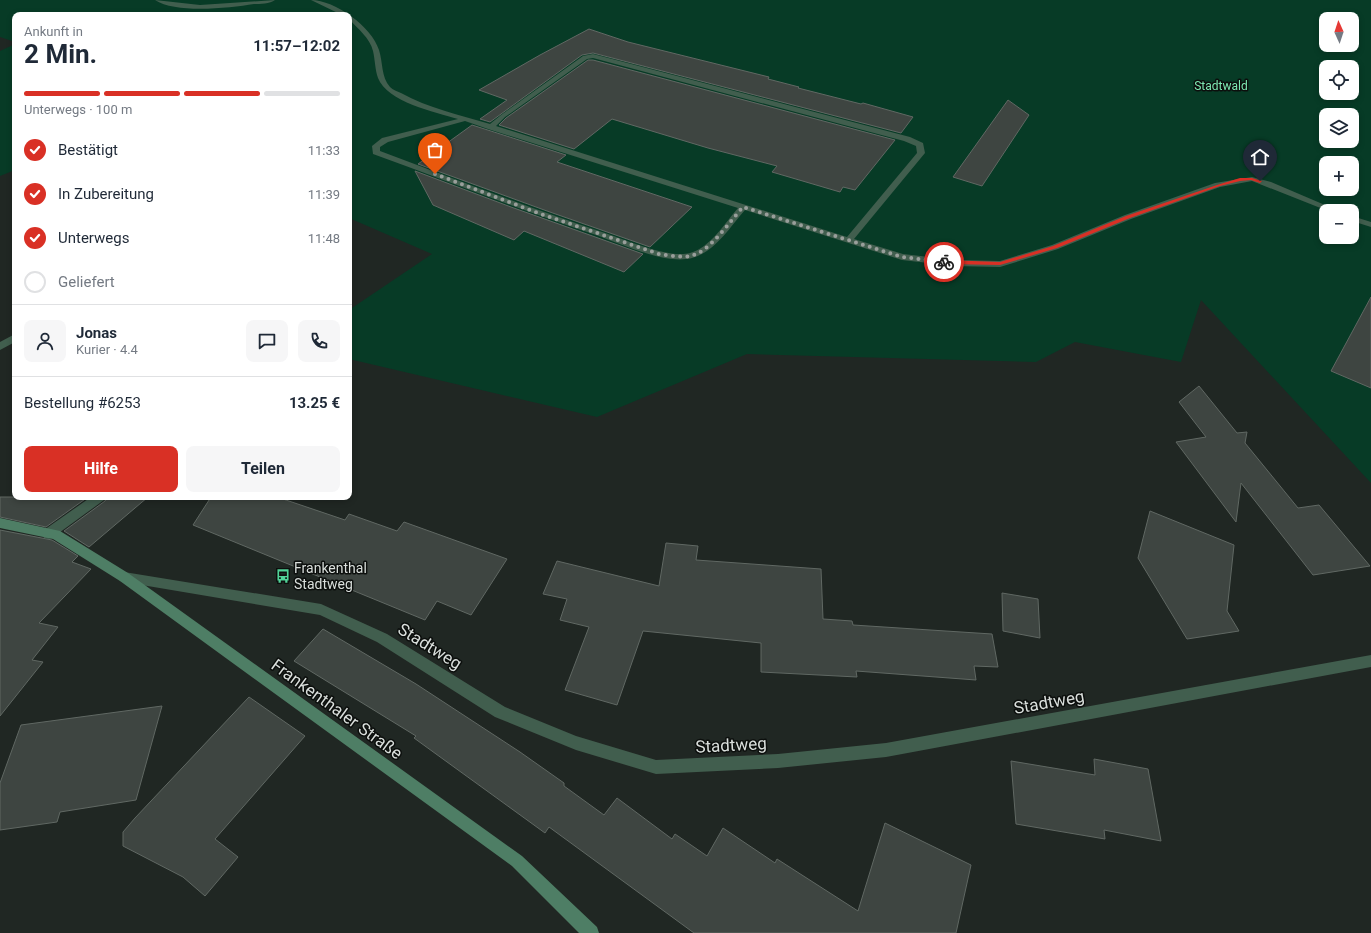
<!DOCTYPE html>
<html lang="de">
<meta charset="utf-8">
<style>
body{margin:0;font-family:Roboto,sans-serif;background:#f6f6f7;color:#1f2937;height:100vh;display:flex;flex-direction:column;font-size:15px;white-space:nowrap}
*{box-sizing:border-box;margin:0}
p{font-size:13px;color:#747a83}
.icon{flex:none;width:22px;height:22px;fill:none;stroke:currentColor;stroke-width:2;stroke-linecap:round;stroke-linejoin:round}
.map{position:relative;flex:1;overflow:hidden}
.side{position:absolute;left:12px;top:12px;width:340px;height:488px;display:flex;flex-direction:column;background:#fff;border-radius:8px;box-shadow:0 2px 6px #0003}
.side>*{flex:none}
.needle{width:26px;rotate:357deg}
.tools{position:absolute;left:1319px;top:12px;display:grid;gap:8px}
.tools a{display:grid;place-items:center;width:40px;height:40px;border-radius:8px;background:#fff;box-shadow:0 2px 6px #0003;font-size:20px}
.pin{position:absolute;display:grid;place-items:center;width:34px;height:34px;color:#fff;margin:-41px -17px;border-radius:50% 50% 50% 0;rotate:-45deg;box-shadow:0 0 4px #0007}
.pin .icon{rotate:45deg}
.courier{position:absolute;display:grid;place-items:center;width:40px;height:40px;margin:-20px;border:3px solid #d93025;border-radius:50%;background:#fff;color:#222;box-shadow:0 1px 5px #0007}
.headline em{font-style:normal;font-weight:700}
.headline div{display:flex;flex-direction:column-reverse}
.headline{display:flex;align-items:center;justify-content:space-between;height:68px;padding:0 12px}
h1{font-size:26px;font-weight:700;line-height:30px}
.bar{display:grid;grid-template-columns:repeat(4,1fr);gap:6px 4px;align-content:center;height:48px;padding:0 12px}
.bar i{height:5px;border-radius:3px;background:#e0e1e3}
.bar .active{background:#d93025}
.bar p{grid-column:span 4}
.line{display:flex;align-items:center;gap:10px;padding:0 12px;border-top:1px solid #e0e1e3}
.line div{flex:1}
.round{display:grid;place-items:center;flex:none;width:42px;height:42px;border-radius:8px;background:#f6f6f7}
ol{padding:0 12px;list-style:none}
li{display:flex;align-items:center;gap:12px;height:44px}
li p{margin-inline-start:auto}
li .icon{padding:4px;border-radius:50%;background:#d93025;color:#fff;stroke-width:4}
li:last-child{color:#747a83}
li i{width:22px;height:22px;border:2px solid #e0e1e3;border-radius:50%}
.primary-button{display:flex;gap:8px;margin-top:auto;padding:8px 12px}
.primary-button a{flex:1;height:46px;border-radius:8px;background:#d93025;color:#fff;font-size:16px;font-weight:700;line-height:46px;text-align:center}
.primary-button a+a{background:#f6f6f7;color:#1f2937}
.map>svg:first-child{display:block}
</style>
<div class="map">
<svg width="1371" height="933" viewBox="0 0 1371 933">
<rect width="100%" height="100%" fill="#202723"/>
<path fill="#073b26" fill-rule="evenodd" d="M0 0H1371V483L1201 300 1181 362 1075 342 1036 362 747 354 597 417 349 359V310L432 254 349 218V15H15V42L0 37ZM1326 19H1352V45H1326ZM1326 67H1352V93H1326ZM1326 115H1352V141H1326ZM1326 163H1352V189H1326ZM1326 211H1352V237H1326Z
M15 44V170L0 176V51Z"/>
<path fill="#3e4541" stroke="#606863" d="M589 29 628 42 769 77 768 79 799 87 798 88 861 104 863 103 913 117 901 133 593 53 582 55 490 122 480 119 507 100 479 90 540 55Z
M588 60H593L895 140 855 190 843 187 840 192 772 172 777 166 708 148 612 119 574 149 499 125 506 118Z
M1008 100 1029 115 982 186 953 177Z
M472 125 566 155 557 162 692 207 650 247 547 211 418 164Z
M415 171 511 207 643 254 624 272 524 231 514 240 433 205Z
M1371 297V388L1331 371Z
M1199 386 1237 433 1247 432 1245 443 1298 508 1319 505 1370 566 1313 575 1241 483 1236 522 1176 442 1206 437 1179 402Z
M0 497H88L46 527 0 517Z
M107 497H148L89 547 64 531 105 501Z
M211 497H277L345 520 349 514 397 531 404 522 507 559 471 615 437 601 425 620 193 525Z
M1150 511 1234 545 1227 611 1239 631 1187 639 1138 558Z
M0 530 52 540 78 556 72 562 91 569 39 623 58 627 32 660 43 662 0 716Z
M666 543 698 546 696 560 821 569 823 619 852 621 853 625 992 634 998 667 974 666 976 680 856 671 857 677 761 672V643L643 631 617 705 565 690 589 627 560 620 567 599 543 594 557 561 659 586Z
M1002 593 1038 599 1040 638 1003 631Z
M323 629 416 684 520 752 564 783V786L604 815 617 798 672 839 675 834 707 856 723 828 775 863 777 859 858 911 885 823 971 865 956 933H694L549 827 545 833 414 738 416 736 294 661Z
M249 697 305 736 215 839 238 857 205 896 183 877 123 846V832L135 818Z
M162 706 136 800 60 812 57 822 0 830V783L21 725Z
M1094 759 1148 769 1161 841 1104 830 1105 839 1016 824 1011 761 1095 775Z"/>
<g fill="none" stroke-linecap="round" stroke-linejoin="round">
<path fill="#415e4e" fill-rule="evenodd" d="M155 0 200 5 275 0C270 4 260 4 254 4 229 8 176 14 155 0Z
M311 0C335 0 372 27 379 50 383 62 381 77 390 87 393 90 397 91 401 93 428 108 460 115 490 124L501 115 583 56 593 54 910 137 923 143 925 153 854 239 903 254 955 260 1000 261 1052 245 1125 215 1215 183 1252 177 1271 182 1339 211H1328L1252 181 1220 187 1131 219 1058 249 1000 267 955 266 902 260 745 210C730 227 715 252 692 258 665 265 622 244 596 235 521 210 447 181 373 154L372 146 382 138 458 119C435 112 387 102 378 78 375 70 375 59 373 51 370 38 358 29 349 19V15H342ZM593 58 904 141 916 146 917 153 847 237 496 126 505 117 587 59ZM465 121 488 129 738 208C725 223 710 248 690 253 668 259 624 239 602 232 527 207 454 179 380 151V147L388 142Z
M1352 216 1371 222V227L1352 221Z
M15 334V342L0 350V342Z
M91 497H106L104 500 52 538 48 539 44 538 42 534 44 530Z"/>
<path fill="#415e4e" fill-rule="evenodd" d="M124 572 321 604 387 634 505 707 576 736 656 760 778 754 886 743 1371 655V667L886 757 778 768 656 774 576 750 495 717 377 642 320 615 124 582 120 581 118 577 120 573Z"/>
<path fill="#4e7e65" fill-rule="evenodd" d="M0 518 60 531 128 573 522 856 597 927 599 933H579L512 866 120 581 53 539 0 528Z"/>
</g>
<path fill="#d93025" d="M1252 178 1262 181 1260 183 1251 180 1240 181 1220 186 1130 218 1057 248 1000 265 944 264 942 262 944 260 1000 262 1053 246 1126 216 1217 185 1240 178Z"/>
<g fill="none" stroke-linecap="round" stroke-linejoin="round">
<path stroke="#999f9b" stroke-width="4" stroke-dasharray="0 7.2" d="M435 174 538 213 659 254C669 255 680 258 690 256 709 253 730 221 743 207L902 257 944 262"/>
</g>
<defs>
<symbol id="bus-bare" viewBox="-9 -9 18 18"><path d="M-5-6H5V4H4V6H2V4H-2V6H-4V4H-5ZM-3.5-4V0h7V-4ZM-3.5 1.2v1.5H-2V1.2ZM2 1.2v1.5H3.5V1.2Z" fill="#51d398" stroke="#0c0f0d" stroke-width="2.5" paint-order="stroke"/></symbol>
</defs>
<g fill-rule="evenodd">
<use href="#bus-bare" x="273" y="566" width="20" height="20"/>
</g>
<g text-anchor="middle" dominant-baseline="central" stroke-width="3" stroke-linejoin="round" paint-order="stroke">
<g font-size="12" fill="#7eeab4" stroke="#0c0f0d">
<text x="1221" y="86">Stadtwald</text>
</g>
<g font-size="14" fill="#dadfdc" stroke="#0c0f0d" text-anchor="start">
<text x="294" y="568">Frankenthal<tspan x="294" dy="16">Stadtweg</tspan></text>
</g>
<g font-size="17" fill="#dadfdc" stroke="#0c0f0d">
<text transform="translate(430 646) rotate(32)">Stadtweg</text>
<text transform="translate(1049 702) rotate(-10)">Stadtweg</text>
<text transform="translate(337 709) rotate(36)">Frankenthaler Straße</text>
<text transform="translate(731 745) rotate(-3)">Stadtweg</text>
</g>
</g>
</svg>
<div class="tools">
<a><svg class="needle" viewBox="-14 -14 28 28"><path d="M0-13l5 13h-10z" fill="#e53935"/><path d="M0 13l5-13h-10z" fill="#747a83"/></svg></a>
<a><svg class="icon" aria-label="locate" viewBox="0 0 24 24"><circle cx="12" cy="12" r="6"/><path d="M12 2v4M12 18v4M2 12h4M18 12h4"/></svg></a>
<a><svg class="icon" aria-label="layers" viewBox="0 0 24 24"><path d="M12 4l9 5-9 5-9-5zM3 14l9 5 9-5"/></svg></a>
<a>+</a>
<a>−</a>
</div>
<div class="pin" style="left:435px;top:174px;background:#ea580c"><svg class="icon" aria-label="bag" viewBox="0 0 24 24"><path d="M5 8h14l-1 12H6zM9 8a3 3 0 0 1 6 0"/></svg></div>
<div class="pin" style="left:1260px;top:181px;background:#1f2937"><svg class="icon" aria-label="home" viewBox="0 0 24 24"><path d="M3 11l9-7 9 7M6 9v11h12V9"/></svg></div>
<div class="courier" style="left:944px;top:262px"><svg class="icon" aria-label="bike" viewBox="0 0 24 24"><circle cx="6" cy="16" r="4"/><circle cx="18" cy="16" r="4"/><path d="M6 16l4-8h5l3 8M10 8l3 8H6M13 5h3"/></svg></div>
<section class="side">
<div class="headline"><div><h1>2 Min.</h1><p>Ankunft in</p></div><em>11:57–12:02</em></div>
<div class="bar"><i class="active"></i><i class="active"></i><i class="active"></i><i></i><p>Unterwegs · 100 m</p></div>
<ol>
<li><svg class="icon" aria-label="check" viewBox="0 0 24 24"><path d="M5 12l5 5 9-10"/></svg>Bestätigt<p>11:33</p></li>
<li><svg class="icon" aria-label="check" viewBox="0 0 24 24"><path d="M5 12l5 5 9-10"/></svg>In Zubereitung<p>11:39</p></li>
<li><svg class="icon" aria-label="check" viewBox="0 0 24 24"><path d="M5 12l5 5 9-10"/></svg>Unterwegs<p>11:48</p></li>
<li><i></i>Geliefert</li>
</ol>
<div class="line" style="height:72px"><a class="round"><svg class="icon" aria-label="person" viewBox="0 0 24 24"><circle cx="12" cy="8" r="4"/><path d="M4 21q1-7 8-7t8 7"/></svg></a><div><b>Jonas</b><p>Kurier · 4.4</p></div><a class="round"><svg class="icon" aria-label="chat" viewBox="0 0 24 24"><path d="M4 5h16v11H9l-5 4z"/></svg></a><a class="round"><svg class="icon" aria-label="phone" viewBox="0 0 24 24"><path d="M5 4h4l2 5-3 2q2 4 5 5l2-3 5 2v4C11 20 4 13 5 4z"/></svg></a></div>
<div class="line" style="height:52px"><div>Bestellung #6253</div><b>13.25 €</b></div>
<div class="primary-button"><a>Hilfe</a><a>Teilen</a></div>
</section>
</div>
